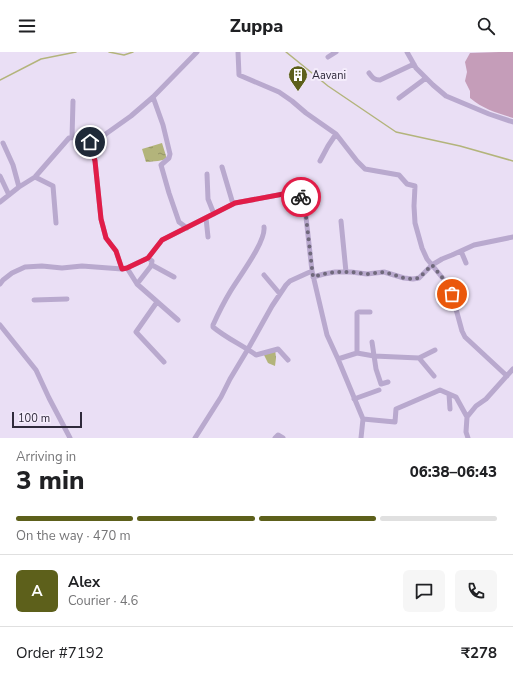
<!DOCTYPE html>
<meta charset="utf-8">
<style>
body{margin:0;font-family:"Nunito Sans",sans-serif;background:#f6f6f6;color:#202124;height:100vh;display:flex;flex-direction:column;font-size:15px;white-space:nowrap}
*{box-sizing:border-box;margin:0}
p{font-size:13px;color:#757577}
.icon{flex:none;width:22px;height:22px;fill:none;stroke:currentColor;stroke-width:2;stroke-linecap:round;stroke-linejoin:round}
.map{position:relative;height:386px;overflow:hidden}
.details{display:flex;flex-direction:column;background:#fff;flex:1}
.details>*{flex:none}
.scale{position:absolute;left:12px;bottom:10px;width:70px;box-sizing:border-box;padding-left:4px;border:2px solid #2f2a3b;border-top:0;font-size:11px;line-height:14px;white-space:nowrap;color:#2f2a3b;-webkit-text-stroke:3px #f4ecfb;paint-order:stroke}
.pin{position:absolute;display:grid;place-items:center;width:34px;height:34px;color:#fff;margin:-17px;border:2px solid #fff;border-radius:50%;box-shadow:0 1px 4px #0007}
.courier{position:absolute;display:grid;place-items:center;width:40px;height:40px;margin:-20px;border:3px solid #e11d48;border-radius:50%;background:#fff;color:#222;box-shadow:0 1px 5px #0007}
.overview em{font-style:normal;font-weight:800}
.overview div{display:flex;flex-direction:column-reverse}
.overview{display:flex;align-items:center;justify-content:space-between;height:68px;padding:0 16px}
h1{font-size:26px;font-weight:800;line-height:30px}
.bar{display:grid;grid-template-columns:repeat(4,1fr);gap:6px 4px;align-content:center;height:48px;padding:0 16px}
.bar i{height:5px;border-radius:3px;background:#e0e0e0}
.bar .current{background:#5d601b}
.bar p{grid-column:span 4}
.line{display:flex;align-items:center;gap:10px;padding:0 16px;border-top:1px solid #e0e0e0}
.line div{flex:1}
.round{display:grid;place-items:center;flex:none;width:42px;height:42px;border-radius:6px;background:#f6f6f6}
header{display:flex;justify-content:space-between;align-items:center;height:52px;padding:0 16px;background:#fff;font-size:18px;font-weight:800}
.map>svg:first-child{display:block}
</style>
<header><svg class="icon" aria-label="menu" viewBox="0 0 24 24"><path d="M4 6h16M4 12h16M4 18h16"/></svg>Zuppa<svg class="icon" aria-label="search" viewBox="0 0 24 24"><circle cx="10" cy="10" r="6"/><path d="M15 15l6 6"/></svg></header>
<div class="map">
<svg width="513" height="386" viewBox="0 0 513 386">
<defs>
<pattern id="water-ripples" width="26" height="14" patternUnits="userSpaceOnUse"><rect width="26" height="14" fill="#b3b47b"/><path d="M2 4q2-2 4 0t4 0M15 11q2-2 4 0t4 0" fill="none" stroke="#929366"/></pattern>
</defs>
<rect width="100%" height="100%" fill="#eadff5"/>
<path fill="#c59db9" d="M499 0H513V66C497 61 483 57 470 46V39L465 29 467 20 465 10 470 1Z"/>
<path fill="url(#water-ripples)" d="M162 91 167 107 158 109 146 110 142 97Z
M275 297 276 306 275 314 268 311 264 303Z"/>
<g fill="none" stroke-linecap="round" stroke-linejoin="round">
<path stroke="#b3b47b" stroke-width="1.5" d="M109 0 124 3 133 0
M286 0 328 34 396 80 460 94 513 109
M0 28 41 7 76 0"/>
<path stroke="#b9a9ce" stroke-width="5" d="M238 0 239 23 279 40 292 49 306 61 336 82 357 109 365 117 399 123 407 132 415 134 414 154 415 171 422 196 427 207 450 235 462 279 465 285 507 324
M407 0 416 16 433 33 446 44 489 62 513 70
M328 5 336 0
M369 21C372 25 374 28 380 28L414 12
M153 45 163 73 170 102 169 106 161 113 169 141 179 170 187 176
M399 46 426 26
M72 86 73 49
M90 90 93 91 131 64 153 45 197 0
M3 91 13 113 19 135
M320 109 328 94 336 82
M222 115 233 152
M207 122 208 147 214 162
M0 124 9 143
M35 125 53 134 56 171
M0 150 19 135 35 125 69 86 80 85 90 90 95 109 101 167 106 186 116 199 122 217 127 216 148 206 162 188 235 151 294 140 300 144 305 156 312 219 327 283 338 307 363 367 361 386
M206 166 208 185
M341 169 346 220
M264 175C266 190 238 226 230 240 224 250 218 262 213 273V275C226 286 242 293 256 303L278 297 288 308
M461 199 466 211
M148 206 152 209 151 214 137 232 178 268
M152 213 174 225
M127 216 137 232
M264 223 280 242
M313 225 324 222 335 220H351L367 222 384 220 404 226 413 227 419 226 432 213 442 207 452 203 474 193 513 185
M0 232 3 228 12 221 25 215 42 214 62 216 82 214 122 217
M34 248 67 247
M157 250 136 280 164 310
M0 273 36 318 49 346 70 386
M372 290 376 317 381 332 388 330
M357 301V261L359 260H370
M419 306 434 324
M338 307 357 301 374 304 419 306 435 298
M449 342 450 357
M354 347 379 338
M363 367 395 370 396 357 440 338 456 345 467 365
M195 386 221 345 230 327 248 297 272 254 286 233 290 229 312 219
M275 386 278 383 283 386
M468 386 466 380 467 365 476 354 486 347 513 317"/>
</g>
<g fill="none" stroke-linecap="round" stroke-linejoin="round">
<path stroke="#70697c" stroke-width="4" stroke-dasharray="0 7.2" d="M301 145 305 156 313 225 324 222 335 220H351L367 222 384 220 404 226 413 227 419 226 432 213 450 235 452 242"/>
<path stroke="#e11d48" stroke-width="5" d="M90 90 95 109 101 167 106 186 116 199 122 217 127 216 148 206 162 188 235 151 294 140 301 145"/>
</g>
<defs>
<symbol id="building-pin" viewBox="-11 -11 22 30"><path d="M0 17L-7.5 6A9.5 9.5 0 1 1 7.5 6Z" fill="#5d601b" stroke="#f4ecfb"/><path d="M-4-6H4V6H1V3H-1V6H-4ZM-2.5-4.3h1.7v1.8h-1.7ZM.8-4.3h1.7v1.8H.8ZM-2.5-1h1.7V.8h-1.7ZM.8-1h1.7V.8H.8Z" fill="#fff"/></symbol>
</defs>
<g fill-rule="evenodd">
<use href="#building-pin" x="287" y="12" width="22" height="30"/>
</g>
<g text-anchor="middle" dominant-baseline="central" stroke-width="4" stroke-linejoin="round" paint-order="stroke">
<g font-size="11" fill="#2f2a3b" stroke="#f4ecfb" text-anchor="start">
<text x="312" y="23">Aavani</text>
</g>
</g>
</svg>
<div class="scale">100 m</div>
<div class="pin" style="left:452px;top:242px;background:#ea580c"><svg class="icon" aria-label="bag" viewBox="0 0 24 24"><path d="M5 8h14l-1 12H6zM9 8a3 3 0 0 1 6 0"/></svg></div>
<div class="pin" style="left:90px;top:90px;background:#1f2937"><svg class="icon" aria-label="home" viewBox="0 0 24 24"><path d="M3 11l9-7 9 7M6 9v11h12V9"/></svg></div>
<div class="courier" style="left:301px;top:145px"><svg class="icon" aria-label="bike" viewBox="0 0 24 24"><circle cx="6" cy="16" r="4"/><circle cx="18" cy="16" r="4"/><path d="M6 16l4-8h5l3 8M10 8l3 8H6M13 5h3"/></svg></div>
</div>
<section class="details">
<div class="overview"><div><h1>3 min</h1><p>Arriving in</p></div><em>06:38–06:43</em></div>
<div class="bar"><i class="current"></i><i class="current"></i><i class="current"></i><i></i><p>On the way · 470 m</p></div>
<div class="line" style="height:72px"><b class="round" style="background:#5d601b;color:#fff">A</b><div><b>Alex</b><p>Courier · 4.6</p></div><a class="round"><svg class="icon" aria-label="chat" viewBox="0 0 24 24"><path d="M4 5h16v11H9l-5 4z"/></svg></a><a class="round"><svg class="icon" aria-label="phone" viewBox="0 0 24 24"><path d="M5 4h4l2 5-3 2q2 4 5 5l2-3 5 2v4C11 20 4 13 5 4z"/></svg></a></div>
<div class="line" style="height:52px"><div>Order #7192</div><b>₹278</b></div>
</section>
